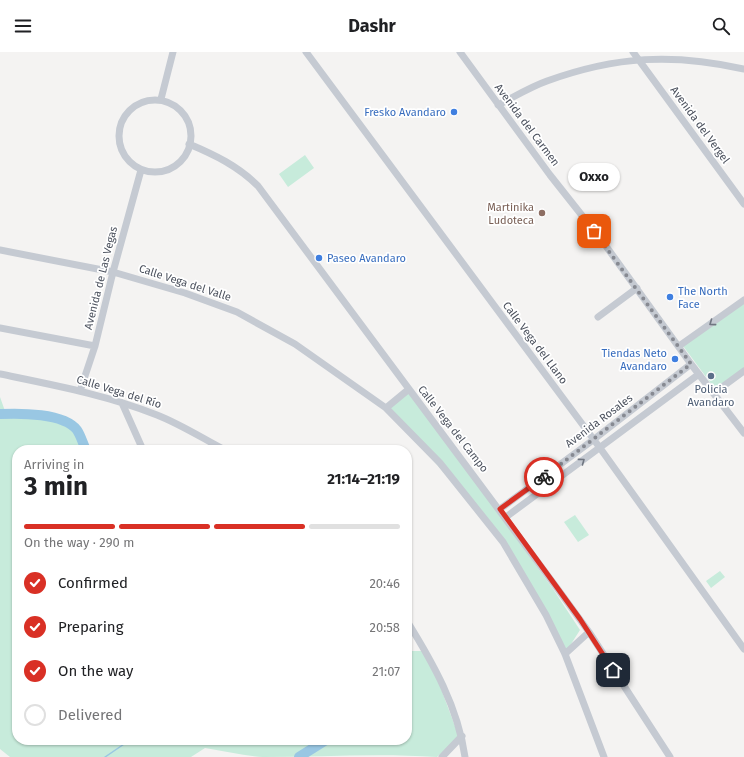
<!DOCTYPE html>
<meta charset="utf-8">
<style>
body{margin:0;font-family:"Fira Sans",sans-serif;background:#f6f6f6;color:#202124;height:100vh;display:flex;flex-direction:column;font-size:15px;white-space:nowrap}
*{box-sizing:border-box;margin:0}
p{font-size:13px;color:#757577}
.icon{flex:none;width:22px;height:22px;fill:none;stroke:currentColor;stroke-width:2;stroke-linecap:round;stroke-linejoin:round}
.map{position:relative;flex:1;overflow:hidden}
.details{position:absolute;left:12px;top:393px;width:400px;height:300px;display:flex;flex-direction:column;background:#fff;border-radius:16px;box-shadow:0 1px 3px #0004}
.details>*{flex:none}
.pin{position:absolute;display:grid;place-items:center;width:34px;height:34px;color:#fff;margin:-17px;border-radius:8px;box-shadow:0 2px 6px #0006}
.courier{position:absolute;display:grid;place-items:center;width:40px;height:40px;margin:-20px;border:3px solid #d93025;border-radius:50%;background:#fff;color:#222;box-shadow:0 1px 5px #0007}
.bubble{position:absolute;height:28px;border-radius:14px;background:#fff;box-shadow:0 1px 3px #0004;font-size:13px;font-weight:700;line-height:28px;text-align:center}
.head em{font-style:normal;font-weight:700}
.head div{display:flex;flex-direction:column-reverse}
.head{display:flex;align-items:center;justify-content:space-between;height:68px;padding:0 12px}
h1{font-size:26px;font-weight:700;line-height:30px}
.bar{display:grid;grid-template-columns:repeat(4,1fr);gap:6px 4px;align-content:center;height:48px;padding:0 12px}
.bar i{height:5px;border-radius:3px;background:#e0e0e0}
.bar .selected{background:#d93025}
.bar p{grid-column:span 4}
ol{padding:0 12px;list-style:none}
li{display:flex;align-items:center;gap:12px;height:44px}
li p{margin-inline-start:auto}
li .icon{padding:4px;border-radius:50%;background:#d93025;color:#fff;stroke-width:4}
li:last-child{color:#757577}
li i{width:22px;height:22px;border:2px solid #e0e0e0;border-radius:50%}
header{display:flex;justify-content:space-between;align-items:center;height:52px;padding:0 12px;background:#fff;font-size:18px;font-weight:700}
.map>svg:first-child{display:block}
</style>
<header><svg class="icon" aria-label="menu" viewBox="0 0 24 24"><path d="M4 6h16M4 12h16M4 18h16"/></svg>Dashr<svg class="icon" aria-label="search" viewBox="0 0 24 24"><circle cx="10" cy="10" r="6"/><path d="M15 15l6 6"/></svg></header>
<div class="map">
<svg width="744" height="705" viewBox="0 0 744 705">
<rect width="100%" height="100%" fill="#f4f3f2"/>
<path fill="#c7ebdb" d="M305 103 314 116 288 135 279 122Z
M744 249V317L715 337 683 294Z
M409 338 553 537 580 578 566 600 504 489 387 356Z
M0 345 5 359C27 360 60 358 76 376 82 381 84 391 88 398H17V688H407V599H427L459 685 437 705C379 701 321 705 263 705 244 704 224 699 205 696L191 705H10L0 697Z
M575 463 589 483 578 490 564 470Z
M720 519 725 525 711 536 706 529Z"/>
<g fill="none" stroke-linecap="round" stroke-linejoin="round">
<path stroke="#99c7e3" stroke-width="1.5" d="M105 705 130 688"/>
<path stroke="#99c7e3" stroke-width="10" d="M0 362C20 361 64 361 77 378 81 384 83 392 86 398
M299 705 326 688"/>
<path stroke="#c5cad2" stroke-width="7" d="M306 0 600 396 744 597
M460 0 550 123 603 190 691 312 744 381
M633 0 744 152
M161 47 173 0
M119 84a36 36 0 1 1 72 0a36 36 0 1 1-72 0Z
M498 53C514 45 530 35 547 29 616 4 673 1 744 17
M189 92C215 103 238 114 258 134L557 536 589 580 670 705
M0 198 113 220 185 241 237 260 295 292 386 356 440 411 503 490 546 563 565 602 604 705
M598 265 637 236
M0 276 95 294
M679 294 744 248
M0 322C53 333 107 343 157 363 180 372 202 386 225 398
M80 339 95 294 113 220 141 118
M714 341 744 319
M122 351 143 398
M386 356 409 337
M500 457 593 388 691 312
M506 465 699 322
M407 569C433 611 458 655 465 705
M565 602 589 580
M442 705 462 684"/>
</g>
<defs><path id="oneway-chevron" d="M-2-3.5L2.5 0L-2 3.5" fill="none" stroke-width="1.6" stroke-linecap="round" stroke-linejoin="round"/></defs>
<g stroke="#707681">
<use href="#oneway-chevron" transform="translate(712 271) rotate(144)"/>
<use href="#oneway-chevron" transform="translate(582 409) rotate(-36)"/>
</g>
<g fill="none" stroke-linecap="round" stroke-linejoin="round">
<path stroke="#878a92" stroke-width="4" stroke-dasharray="0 7.2" d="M544 425 691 312 594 179"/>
<path stroke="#d93025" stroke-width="5" d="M544 425 500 457 580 567 613 618"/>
</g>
<g fill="#3f7fe0" stroke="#fff" stroke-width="1.5">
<circle cx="454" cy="60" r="4"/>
<circle cx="319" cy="206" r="4"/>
<circle cx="670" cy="245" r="4"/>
<circle cx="675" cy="307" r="4"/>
</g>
<circle fill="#8d6e63" stroke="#fff" stroke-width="1.5" cx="542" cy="161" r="4"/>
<circle fill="#5c6f8a" stroke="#fff" stroke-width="1.5" cx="711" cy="324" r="4"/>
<g text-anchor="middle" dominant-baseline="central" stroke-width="3.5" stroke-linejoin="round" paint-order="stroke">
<g font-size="11" fill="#366cbe" stroke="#fff" text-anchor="end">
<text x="446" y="60">Fresko Avandaro</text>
<text x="327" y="206" text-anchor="start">Paseo Avandaro</text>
<text x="678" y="239" text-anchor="start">The North<tspan x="678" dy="13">Face</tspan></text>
<text x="667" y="301">Tiendas Neto<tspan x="667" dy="13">Avandaro</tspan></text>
</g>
<g font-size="11" fill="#4c525e" stroke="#fff">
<text transform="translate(527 73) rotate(53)">Avenida del Carmen</text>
<text transform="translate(700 73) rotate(54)">Avenida del Vergel</text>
<text transform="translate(101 226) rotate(-76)">Avenida de Las Vegas</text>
<text transform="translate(185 231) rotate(18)">Calle Vega del Valle</text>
<text transform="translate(535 291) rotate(53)">Calle Vega del Llano</text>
<text transform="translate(119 340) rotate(17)">Calle Vega del Río</text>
<text transform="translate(599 369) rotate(-37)">Avenida Rosales</text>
<text transform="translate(453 377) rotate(52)">Calle Vega del Campo</text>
</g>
<g font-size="11" fill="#785e54" stroke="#fff" text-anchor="end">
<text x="534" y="155">Martinika<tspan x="534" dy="13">Ludoteca</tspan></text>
</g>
<g font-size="11" fill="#4e5e75" stroke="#fff">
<text x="711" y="337">Policia<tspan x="711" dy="13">Avandaro</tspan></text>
</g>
</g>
</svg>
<div class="pin" style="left:594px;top:179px;background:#ea580c"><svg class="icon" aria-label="bag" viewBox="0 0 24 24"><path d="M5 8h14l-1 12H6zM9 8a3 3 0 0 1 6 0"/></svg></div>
<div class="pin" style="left:613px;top:618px;background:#1f2937"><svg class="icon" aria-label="home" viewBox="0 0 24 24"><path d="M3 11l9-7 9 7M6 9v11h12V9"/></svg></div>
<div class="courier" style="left:544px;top:425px"><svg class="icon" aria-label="bike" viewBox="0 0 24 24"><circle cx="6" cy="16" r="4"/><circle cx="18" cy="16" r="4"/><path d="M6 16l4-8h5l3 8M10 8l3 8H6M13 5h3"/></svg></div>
<div class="bubble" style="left:568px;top:111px;width:52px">Oxxo</div>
<section class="details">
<div class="head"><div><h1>3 min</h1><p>Arriving in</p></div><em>21:14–21:19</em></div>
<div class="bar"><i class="selected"></i><i class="selected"></i><i class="selected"></i><i></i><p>On the way · 290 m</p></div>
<ol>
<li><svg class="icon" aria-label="check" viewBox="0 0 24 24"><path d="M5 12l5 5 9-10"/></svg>Confirmed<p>20:46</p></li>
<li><svg class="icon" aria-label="check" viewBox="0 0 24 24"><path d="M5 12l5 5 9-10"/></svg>Preparing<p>20:58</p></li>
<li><svg class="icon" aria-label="check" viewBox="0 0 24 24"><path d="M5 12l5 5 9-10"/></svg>On the way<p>21:07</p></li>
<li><i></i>Delivered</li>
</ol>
</section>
</div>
